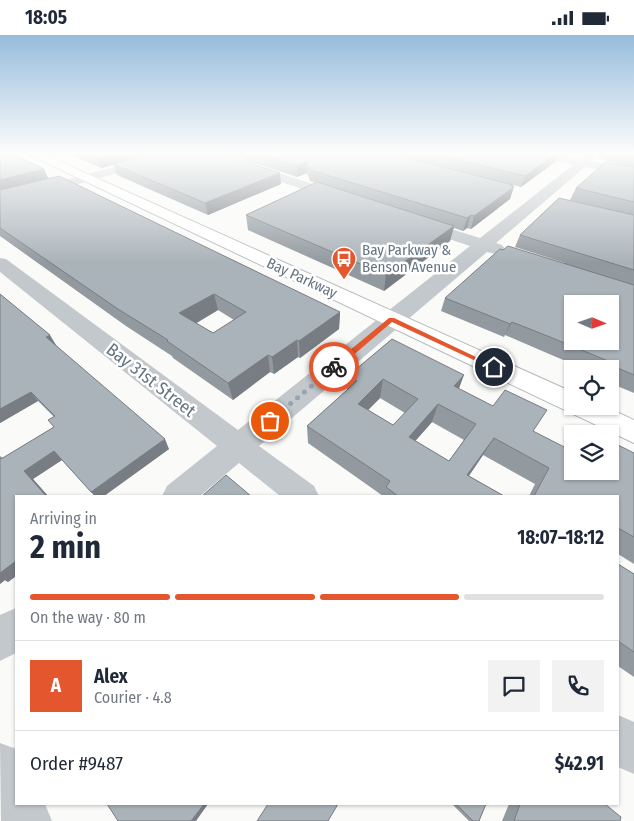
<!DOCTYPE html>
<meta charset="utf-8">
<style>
body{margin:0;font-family:"Fira Sans Condensed",sans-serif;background:#f2f2f3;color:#1f2937;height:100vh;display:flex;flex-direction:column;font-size:19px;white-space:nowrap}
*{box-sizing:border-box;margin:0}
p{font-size:16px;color:#747a83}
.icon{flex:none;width:28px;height:28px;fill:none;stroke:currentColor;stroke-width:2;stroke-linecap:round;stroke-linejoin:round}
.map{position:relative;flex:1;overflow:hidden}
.details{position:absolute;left:15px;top:460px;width:604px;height:310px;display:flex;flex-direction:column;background:#fff;border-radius:0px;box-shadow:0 1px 4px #0004}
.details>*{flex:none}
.needle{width:32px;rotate:92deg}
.controls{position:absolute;left:564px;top:260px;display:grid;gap:10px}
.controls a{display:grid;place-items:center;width:55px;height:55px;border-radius:0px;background:#fff;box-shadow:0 1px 4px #0004;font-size:25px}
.pin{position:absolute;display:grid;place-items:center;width:42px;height:42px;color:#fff;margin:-21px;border:2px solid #fff;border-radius:50%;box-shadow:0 1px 5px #0007}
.courier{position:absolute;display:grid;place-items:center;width:50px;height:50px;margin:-25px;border:4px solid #e4572e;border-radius:50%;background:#fff;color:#222;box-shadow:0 1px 6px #0007}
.overview em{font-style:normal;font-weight:700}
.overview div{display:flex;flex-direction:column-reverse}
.overview{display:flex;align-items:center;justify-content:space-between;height:85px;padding:0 15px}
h1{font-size:32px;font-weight:700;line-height:38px}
.bar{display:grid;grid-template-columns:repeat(4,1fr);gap:8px 5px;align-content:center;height:60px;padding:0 15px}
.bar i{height:6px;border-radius:4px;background:#e0e1e3}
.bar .active{background:#e4572e}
.bar p{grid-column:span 4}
.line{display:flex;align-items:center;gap:12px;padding:0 15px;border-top:1px solid #e0e1e3}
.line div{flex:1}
.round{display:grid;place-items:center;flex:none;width:52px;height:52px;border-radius:0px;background:#f2f2f3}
.status{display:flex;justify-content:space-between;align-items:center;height:35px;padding:0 25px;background:#fff;direction:ltr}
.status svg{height:14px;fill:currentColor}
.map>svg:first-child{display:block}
</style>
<div class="status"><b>18:05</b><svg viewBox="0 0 49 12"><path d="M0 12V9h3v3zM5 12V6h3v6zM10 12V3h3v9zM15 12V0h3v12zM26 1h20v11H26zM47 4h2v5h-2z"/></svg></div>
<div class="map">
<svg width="634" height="786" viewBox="0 0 634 786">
<rect width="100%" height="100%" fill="#fafaf8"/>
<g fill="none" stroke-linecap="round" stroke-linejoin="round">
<defs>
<path id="major" d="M26 118H41L572 357V371H604L634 385V408Z"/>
</defs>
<use href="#major" stroke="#b5babe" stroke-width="2"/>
<path fill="#c3c8cc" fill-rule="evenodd" d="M165 118H184L182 120 0 171V163Z
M200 118H217L347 160 349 163 347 166H337L202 120Z
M530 118H552L580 124 588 118H601L592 126 634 135V143L585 132 496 208 502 210 505 214 502 218 496 219 487 217 259 411 314 451 319 461H280L239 428 200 461H162L167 451 217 411 0 237V223L6 224 238 395 470 211 410 191 408 188 410 185H422L480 203 573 130 532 120Z
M16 573V618L0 626V580Z
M618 680 634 687V739L618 732Z
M0 708 16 714V769H45L52 786H1Z"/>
<use href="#major" fill="#fff" fill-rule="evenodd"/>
</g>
<path fill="#929a9f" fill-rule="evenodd" d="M0 118 44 134 48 143 340 277 339 294 300 323 298 322 274 339 270 337 233 365 173 323 172 321 126 291 0 201ZM218 275 234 285 213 298 196 288Z
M67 118H219L281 149 208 180 117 140 113 130 101 133Z
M223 118H559L555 127 521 152 464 138 513 150 510 164 471 194 467 193 463 196 454 193 450 206 384 256 248 195 246 180 316 148 310 146 307 138 297 142Z
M565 118H585L582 120Z
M600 118H634V358L610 348V334H584L505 300 504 302 441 276 445 263 565 228 515 212 520 200 606 174 570 165 576 153 619 129 598 123Z
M0 259 169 414 104 461H95L62 425 33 444 48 461H16V541L8 547 5 545 0 549V421L3 423 54 392V382L38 366 0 388Z
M392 304 459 354 533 396 572 436 634 418V529L618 519V461H529L535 449 483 420 469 441 504 461H383L308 408 307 391 347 355 348 341ZM380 363 405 378 393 390 368 375ZM432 387 464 405 449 426 415 406Z
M618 529 634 539V642L618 631Z
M452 769H486L479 786H469Z
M509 769H605L620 786H502Z"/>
<path fill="#777d82" d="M116 118H158L101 133 97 123Z
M558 118H559L555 127 521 152 525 141Z
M306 127 307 138 297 142V131Z
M44 134 50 147 0 161V145Z
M280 138 281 149 208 180 205 168Z
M513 150 511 155 514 152 510 164 471 194 474 181Z
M471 180 467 193 463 196 467 183Z
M454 191 450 206 384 256 386 240Z
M214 259 218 275 185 295 179 278Z
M340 277 339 294 300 323 299 306Z
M512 287 505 300 504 302 510 289Z
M50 300 56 310 53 311 46 302Z
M297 305 298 322 274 339 272 322Z
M268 320 270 337 233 365 228 348Z
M464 340 457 359 454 351Z
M383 344 380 363 356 387 358 369Z
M31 357 38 366 0 388V374Z
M438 369 432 387 403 420 409 402Z
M494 403 483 420 458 456 467 440Z
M165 404 169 414 104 461H95L91 457Z
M54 416 62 425 33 444 48 461H46L24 436Z
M16 526V541L8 547 5 545 0 549V538Z
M204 769H208L196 786H191Z"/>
<path fill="#aab3b9" stroke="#777d82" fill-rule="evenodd" d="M0 118H11L44 134 0 145Z
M86 118H116L97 123Z
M156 118H219L280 138 205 168 113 129Z
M254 118H388L513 150 511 151 514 152 474 181 471 180 467 183 310 135 306 127 297 131Z
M430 118H558L525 141Z
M621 118H634V121Z
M606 127 634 132V167L576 153Z
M59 141 340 277 299 306 297 305 272 322 268 320 228 348 167 306 168 305 118 274 0 193V155ZM214 259 246 277 213 298 179 278Z
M317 147 454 191 386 240 246 180Z
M559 163 634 180V235L520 200Z
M508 211 634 250V340L606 328 608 326 550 302 512 287 510 289 445 263 500 214 503 215ZM572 269H610V306H572Z
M0 259 50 300 46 302 165 404 91 457 54 416 24 436 46 461H16V526L0 538V423L1 424 54 392 48 385 55 381 31 357 0 374Z
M392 304 464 340 454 351 493 371 505 355 547 375 533 396 572 416V436H610V406L634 418V502L618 493V461H534L549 433 494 403 467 440 504 461H398L386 452 390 446 307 391 357 346 348 341ZM383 344 418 364 393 390 358 369ZM438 369 476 389 449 426 409 402Z
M226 440 251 461H202Z
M618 529 634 539V617L618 606Z
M107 769H204L191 786H118Z
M268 769H338L328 786H257Z
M456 769H486L479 786H473Z
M520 769H605L621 782 620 786H514Z"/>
<linearGradient id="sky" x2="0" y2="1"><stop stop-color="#96bcdc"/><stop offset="0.52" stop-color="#fdfdfc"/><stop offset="1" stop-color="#fdfdfc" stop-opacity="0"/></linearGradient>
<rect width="634" height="228" fill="url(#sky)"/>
<path fill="#e4572e" d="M389 283H394L497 332 491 333 392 287 337 334H332V330Z"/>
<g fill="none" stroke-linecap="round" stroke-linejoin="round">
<path stroke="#99a4ac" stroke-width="5" stroke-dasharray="0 9" d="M270 386 334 332"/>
</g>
<defs>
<symbol id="bus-pin" viewBox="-11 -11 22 30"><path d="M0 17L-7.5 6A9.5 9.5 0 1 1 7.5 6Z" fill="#e4572e" stroke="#fff"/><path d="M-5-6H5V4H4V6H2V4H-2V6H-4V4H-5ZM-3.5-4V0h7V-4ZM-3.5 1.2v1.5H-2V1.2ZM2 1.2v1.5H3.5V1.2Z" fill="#fff"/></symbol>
</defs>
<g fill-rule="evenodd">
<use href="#bus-pin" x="330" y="210" width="28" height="38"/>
</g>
<g text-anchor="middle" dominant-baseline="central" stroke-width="5" stroke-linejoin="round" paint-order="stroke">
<g font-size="15" fill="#657683" stroke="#fff" text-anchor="start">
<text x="362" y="215">Bay Parkway &amp;<tspan x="362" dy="17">Benson Avenue</tspan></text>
</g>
<g font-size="15" fill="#657683" stroke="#fff">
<text transform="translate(302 243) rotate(25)">Bay Parkway</text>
</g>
<g font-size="18" fill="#657683" stroke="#fff">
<text transform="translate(151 345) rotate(38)">Bay 31st Street</text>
</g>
</g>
</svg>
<div class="controls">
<a><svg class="needle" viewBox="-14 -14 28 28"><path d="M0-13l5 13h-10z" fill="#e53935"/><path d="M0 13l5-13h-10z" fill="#747a83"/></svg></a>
<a><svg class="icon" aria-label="locate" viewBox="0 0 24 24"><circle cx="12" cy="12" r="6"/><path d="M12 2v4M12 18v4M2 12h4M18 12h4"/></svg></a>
<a><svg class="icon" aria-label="layers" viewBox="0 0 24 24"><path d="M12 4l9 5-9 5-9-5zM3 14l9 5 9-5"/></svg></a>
</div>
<div class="pin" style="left:270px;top:386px;background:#ea580c"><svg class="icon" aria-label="bag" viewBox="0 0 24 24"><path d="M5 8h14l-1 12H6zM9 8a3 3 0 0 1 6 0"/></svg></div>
<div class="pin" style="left:494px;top:332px;background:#1f2937"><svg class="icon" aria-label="home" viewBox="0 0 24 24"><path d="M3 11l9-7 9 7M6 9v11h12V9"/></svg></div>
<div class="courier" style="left:334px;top:332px"><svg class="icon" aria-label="bike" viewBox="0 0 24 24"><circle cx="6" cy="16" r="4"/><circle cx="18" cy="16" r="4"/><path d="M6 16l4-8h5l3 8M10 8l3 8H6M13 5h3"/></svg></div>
<section class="details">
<div class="overview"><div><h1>2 min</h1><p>Arriving in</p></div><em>18:07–18:12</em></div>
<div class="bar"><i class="active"></i><i class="active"></i><i class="active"></i><i></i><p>On the way · 80 m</p></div>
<div class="line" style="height:90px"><b class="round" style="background:#e4572e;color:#fff">A</b><div><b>Alex</b><p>Courier · 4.8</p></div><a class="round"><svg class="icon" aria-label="chat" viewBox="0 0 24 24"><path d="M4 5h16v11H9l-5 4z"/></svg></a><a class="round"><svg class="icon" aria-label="phone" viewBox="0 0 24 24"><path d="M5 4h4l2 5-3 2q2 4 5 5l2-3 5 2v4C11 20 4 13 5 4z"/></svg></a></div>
<div class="line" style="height:65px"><div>Order #9487</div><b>$42.91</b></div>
</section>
</div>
